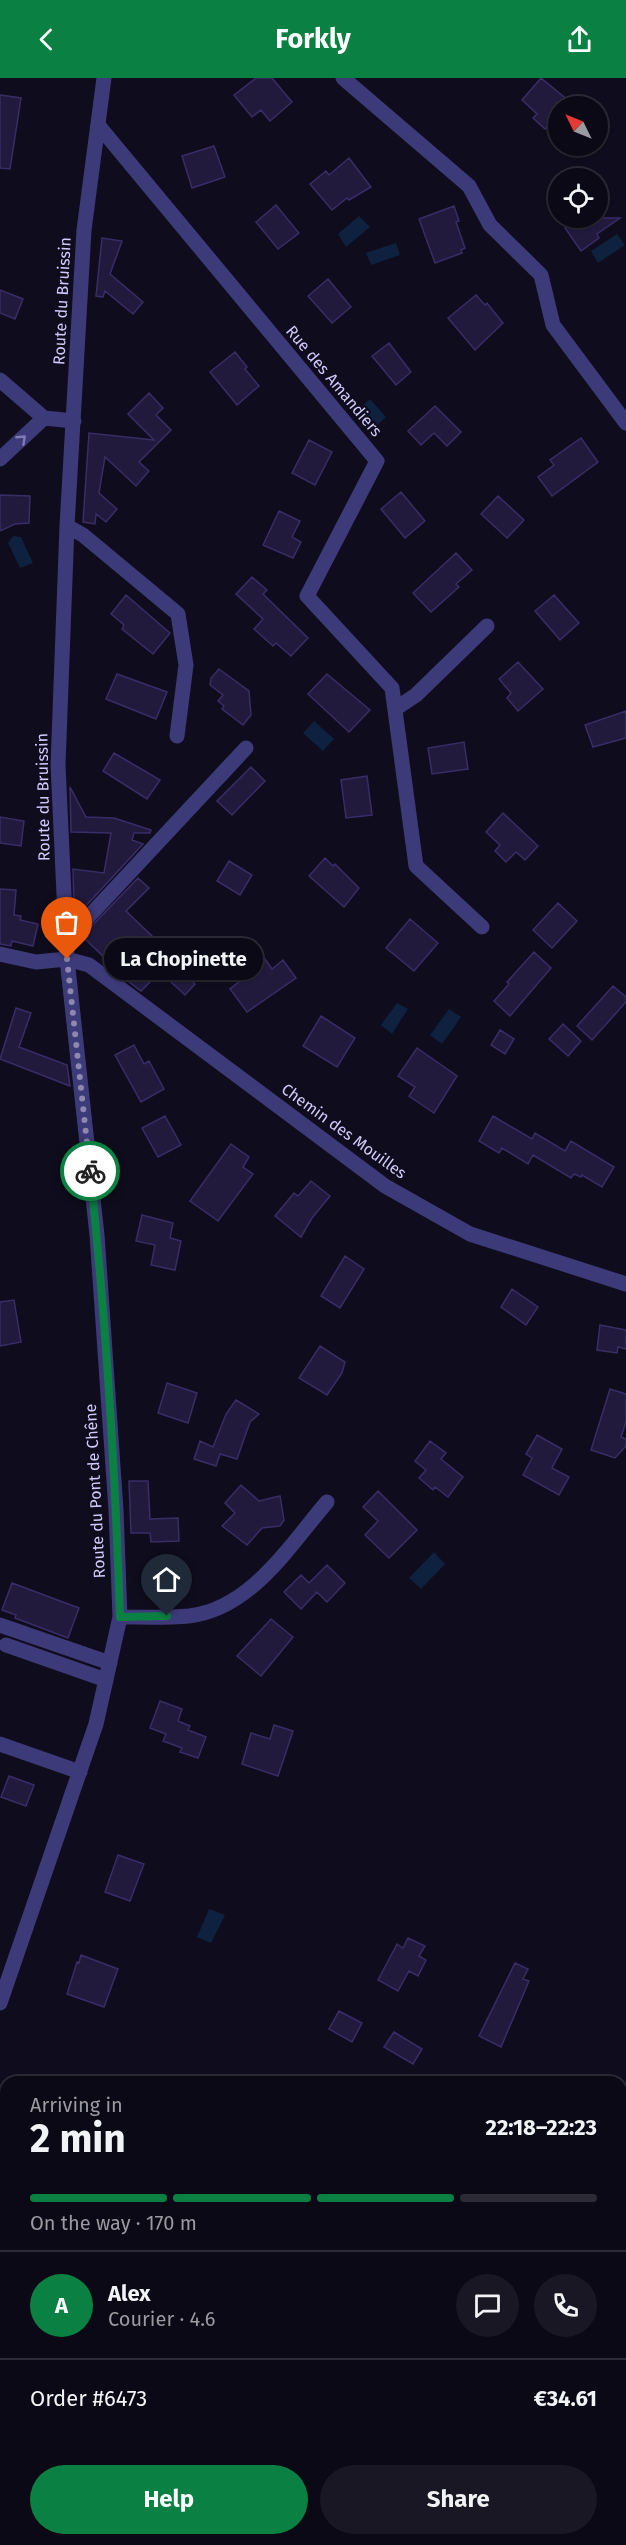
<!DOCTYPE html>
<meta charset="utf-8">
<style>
body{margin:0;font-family:"Fira Sans",sans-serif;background:#191723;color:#f1f3f6;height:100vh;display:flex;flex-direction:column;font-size:22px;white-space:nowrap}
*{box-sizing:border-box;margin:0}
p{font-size:20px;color:#9a9aa1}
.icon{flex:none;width:33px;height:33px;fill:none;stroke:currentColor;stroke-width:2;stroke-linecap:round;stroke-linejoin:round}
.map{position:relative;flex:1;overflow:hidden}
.sheet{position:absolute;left:0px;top:1998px;width:627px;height:470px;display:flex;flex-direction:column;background:#0b0916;border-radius:18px 18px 0 0;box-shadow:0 2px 4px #0004,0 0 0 2px #2b2a35}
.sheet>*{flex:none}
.needle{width:39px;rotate:313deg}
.controls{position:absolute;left:548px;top:18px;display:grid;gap:12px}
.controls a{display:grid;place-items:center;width:60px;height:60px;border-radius:50%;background:#0b0916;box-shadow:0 2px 4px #0004,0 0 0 2px #2b2a35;font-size:30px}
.pin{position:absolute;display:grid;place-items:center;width:51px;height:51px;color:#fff;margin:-62px -26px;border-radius:50% 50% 50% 0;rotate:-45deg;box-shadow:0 0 6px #0007}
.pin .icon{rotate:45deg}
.courier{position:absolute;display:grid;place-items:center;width:60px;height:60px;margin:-30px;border:4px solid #0b8043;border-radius:50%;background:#fff;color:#222;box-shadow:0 2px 8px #0007}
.bubble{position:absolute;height:42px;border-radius:21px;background:#0b0916;box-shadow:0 2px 4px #0004,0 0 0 2px #2b2a35;font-size:20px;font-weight:700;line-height:42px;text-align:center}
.headline em{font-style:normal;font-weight:700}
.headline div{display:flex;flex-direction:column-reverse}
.headline{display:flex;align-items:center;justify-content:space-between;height:102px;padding:0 30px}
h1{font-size:39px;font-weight:700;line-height:45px}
.bar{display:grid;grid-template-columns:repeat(4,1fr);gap:9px 6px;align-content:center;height:72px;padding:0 30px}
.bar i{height:8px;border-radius:4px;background:#2b2a35}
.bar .on{background:#0b8043}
.bar p{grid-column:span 4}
.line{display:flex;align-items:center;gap:15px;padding:0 30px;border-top:2px solid #2b2a35}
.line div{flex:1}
.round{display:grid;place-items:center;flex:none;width:63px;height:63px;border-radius:32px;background:#191723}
.cta{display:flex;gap:12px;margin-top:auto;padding:12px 30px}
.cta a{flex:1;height:69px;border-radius:36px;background:#0b8043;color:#fff;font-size:24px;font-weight:700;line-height:69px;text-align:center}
.cta a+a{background:#191723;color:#f1f3f6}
header{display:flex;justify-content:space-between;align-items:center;height:78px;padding:0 30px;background:#0b8043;color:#fff;font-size:27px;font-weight:700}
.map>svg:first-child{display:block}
</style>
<header><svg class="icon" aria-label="back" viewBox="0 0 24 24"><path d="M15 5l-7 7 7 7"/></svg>Forkly<svg class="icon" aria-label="share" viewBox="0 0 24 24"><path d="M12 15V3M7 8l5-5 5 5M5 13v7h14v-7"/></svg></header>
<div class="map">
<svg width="626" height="2467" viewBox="0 0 626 2467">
<rect width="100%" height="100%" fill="#0f0c1d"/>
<path fill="#0e213f" d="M359 138 370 149 346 169 338 156Z
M617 156 625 167 598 185 591 173Z
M396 165 400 177 371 187 366 175Z
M370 321 386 339 374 350 358 332Z
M13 458 21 459 33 485 20 490 8 465Z
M314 643 334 661 323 673 303 655Z
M397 925 408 931 392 956 381 947Z
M449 931 461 939 442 966 430 957Z
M434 1474 445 1486 421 1511 409 1500Z
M209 1831 225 1837 211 1865 197 1859Z"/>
<path fill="#211a3d" stroke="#392d67" stroke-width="1.5" d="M256 0H272L292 24 270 43 261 32 252 39 234 17Z
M541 0 575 28H558V53L550 46 545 51 533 40 537 36 522 22Z
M0 17 21 20 10 91 0 90Z
M214 68 225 99 192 110 182 78Z
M349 80 371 109 349 122 347 120 332 132 310 106 326 93 329 97Z
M276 127 299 155 278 171 256 144Z
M454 128 459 143 456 144 465 170 461 172 462 175 435 185 419 141Z
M568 140H620L597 156 599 160 581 173 565 150 572 146Z
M102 160 122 163 110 196 143 224 133 236 105 213 103 219 96 218Z
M328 201 351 229 332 245 308 218Z
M0 212 23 221 15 241 0 235Z
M476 217 485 227 487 225 503 245 475 272 448 240Z
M389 265 411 294 396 307 372 278Z
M235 274 247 289 245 291 259 308 237 327 210 294Z
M149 315 163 330 156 337 171 352 139 384 149 393 136 408 105 379 99 415 117 431 106 444 96 436 95 446 83 444 89 355 154 362 128 336Z
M435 328 461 354 447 368 434 355 421 367 408 353Z
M581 360 598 384 552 418 538 399 554 387 550 382Z
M309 362 332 374 315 407 292 395Z
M401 414 425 443 405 460 381 431Z
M0 417 30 418 29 445 15 446 0 453Z
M498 418 524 442 507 460 481 436Z
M279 433 300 443 292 459 301 464 293 480 263 467Z
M456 475 472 492 456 506 459 509 431 534 413 515Z
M252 499 267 512 263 516 308 560 291 578 276 565 273 568 254 551 263 541 236 516Z
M126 517 170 555 153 576 122 551 124 547 111 536Z
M554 517 579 545 560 562 535 533Z
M518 584 543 611 518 633 507 620 511 615 499 601Z
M219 591 249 613 251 637 243 647 222 631 224 628 218 623 223 617 210 607 211 600Z
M117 596 167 614 156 641 106 621Z
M327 596 370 632 349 654 308 616Z
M626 633V660L593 669 585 647Z
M464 664 468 691 432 696 428 670Z
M114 675 160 702 147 721 103 693Z
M251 689 265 703 232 737 217 723Z
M367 698 372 737 346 740 341 702Z
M70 709 86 739 114 740 151 752 150 755H134L132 762 143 766 82 832 74 829 73 791 104 795 111 755 71 754Z
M503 735 538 768 525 782 516 774 506 784 495 773 500 767 486 754Z
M0 739 24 743 21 768 0 765Z
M325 780 333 788 335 786 359 810 344 829 309 798Z
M229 783 252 797 240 817 217 803Z
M138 800 149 810 126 833 174 879 171 882 195 906 185 917 160 894 141 913 107 887 110 885 82 858Z
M0 811 16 812 14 837 21 838 20 842 38 846 33 868 12 863 11 868 0 866Z
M558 825 577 843 552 870 533 852Z
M410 841 438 865 414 893 386 870Z
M255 867 272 891 283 882 296 900 247 934 230 911 249 896 237 880Z
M534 874 551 890 510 938 494 923 509 906 507 904Z
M613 908 626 919V924L592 962 577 948Z
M16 930 31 935 19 969 67 987 70 1008 0 981Z
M321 938 355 960 337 989 303 968Z
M563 946 581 963 568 978 549 961Z
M500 952 514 961 505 976 491 967Z
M134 967 144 986 149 983 164 1011 141 1024 115 977Z
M417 970 457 998 434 1035 409 1018 415 1009 398 998Z
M165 1038 181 1067 158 1079 142 1050Z
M493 1038 532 1061 535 1055 565 1073 571 1063 614 1089 602 1109 582 1097 581 1099 574 1096 571 1100 533 1077 528 1086 502 1070 499 1075 479 1063Z
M231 1066 249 1079 243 1089 253 1096 218 1143 190 1123Z
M311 1103 330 1118 312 1140 301 1159 275 1138 294 1115 298 1118Z
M142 1137 173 1145 170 1160 181 1163 175 1192 151 1187 155 1167 136 1163Z
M345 1178 364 1191 340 1230 321 1218Z
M512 1211 538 1229 526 1247 501 1229Z
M14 1222 21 1264 0 1268V1224Z
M600 1247 626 1252V1271L618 1269 617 1275 597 1272Z
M320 1268 345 1284 342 1295 327 1317 299 1300Z
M167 1305 197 1315 188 1345 158 1335Z
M610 1311 626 1316V1344L621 1359 626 1361V1368L615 1380 591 1372Z
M236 1322 259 1336 250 1344 237 1381 220 1376 216 1388 194 1381 200 1363 213 1369 226 1336Z
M537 1357 562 1371 552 1390 569 1399 559 1417 523 1397 532 1380 526 1376Z
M430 1363 446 1375 441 1381 463 1399 448 1419 435 1409 433 1412 419 1400 426 1392 415 1383Z
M129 1403H148L150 1441 178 1440 179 1463 151 1464 150 1455H131Z
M241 1407 259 1423 280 1418 284 1442 280 1448 262 1450 247 1467 222 1448 235 1435 225 1425Z
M378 1413 417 1452 389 1480 365 1457 378 1443 363 1429Z
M327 1487 345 1505 327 1524 317 1514 301 1531 284 1514 301 1497 309 1505Z
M12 1505 79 1530 68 1560 15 1540 16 1537 2 1532Z
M271 1541 293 1559 261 1598 237 1578Z
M160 1623 182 1631 178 1643 190 1648 188 1652 206 1659 198 1680 180 1674 182 1670 163 1663 166 1656 150 1650Z
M274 1647 293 1653 278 1698 242 1686 251 1655 270 1661Z
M9 1698 34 1707 26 1728 1 1719Z
M118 1777 144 1786 130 1823 105 1814Z
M408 1860 425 1868 419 1878 426 1882 418 1898 409 1893 398 1913 378 1902 397 1866 403 1870Z
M81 1877 118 1891 104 1929 67 1916 77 1884 79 1885Z
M515 1885 528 1891 523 1901 529 1903 501 1969 479 1958Z
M339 1933 362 1945 352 1964 329 1951Z
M394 1954 422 1971 413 1986 384 1969Z"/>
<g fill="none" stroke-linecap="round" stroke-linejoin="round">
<path stroke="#3d3a79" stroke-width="15" d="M343 0 469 108 490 147 541 197 553 247 626 345
M98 47 377 383 307 518 392 610 416 788 482 849
M0 302 44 340 74 343
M0 381 44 340
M67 448 83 457 178 536 186 587 177 658
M395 631 416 617 487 548
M65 851 79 849 246 670
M0 876 36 884 67 881 89 887 385 1108 470 1156 626 1206
M120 1539C143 1539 166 1540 189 1538 251 1531 290 1467 327 1424
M0 1547 110 1585
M6 1567 106 1602
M0 1666 80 1694
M0 1925 96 1646 120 1539 116 1432 97 1157 67 881 58 687 67 448 84 152 104 0"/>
</g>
<defs><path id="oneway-chevron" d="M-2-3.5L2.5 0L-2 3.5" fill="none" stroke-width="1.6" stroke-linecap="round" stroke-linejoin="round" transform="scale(1.5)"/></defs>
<use stroke="#807bb4" href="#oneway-chevron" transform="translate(22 361) rotate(-43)"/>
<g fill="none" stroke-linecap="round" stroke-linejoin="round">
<path stroke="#8d88ae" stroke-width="6" stroke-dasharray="0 10.8" d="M67 881 90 1093"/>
<path stroke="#0b8043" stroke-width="8" d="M90 1093C106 1241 115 1390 120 1539L167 1538"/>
</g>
<g text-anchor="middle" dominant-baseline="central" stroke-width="4.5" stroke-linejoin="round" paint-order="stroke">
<g font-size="16" fill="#d1cbfc" stroke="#0f0c1d">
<text transform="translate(62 223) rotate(-87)">Route du Bruissin</text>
<text transform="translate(334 303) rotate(50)">Rue des Amandiers</text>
<text transform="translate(43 719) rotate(-91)">Route du Bruissin</text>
<text transform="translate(344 1053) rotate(36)">Chemin des Mouilles</text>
<text transform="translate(95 1413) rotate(-93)">Route du Pont de Chêne</text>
</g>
</g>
</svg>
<div class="controls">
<a><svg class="needle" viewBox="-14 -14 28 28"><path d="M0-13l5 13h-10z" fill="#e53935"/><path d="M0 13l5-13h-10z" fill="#9a9aa1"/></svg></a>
<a><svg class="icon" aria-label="locate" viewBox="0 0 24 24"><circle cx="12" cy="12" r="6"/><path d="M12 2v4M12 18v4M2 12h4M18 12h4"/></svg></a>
</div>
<div class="pin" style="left:67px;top:881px;background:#ea580c"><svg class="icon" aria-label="bag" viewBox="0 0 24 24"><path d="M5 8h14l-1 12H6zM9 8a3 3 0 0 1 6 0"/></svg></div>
<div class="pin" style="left:167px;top:1538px;background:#1f2937"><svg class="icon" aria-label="home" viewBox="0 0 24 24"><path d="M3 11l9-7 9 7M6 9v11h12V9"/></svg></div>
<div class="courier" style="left:90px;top:1093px"><svg class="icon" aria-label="bike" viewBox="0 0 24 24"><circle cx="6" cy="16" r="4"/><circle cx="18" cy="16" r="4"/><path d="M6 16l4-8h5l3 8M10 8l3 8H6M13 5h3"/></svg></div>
<div class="bubble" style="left:104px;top:860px;width:159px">La Chopinette</div>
<section class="sheet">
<div class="headline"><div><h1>2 min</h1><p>Arriving in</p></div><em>22:18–22:23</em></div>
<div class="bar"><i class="on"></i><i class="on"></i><i class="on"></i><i></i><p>On the way · 170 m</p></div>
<div class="line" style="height:108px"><b class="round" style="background:#0b8043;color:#fff">A</b><div><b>Alex</b><p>Courier · 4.6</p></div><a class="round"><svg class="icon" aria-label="chat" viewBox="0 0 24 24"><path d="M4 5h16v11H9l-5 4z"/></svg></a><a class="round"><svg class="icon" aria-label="phone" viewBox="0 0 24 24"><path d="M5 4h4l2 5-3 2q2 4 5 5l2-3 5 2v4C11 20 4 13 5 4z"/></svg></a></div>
<div class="line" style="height:78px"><div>Order #6473</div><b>€34.61</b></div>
<div class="cta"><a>Help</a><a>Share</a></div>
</section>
</div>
